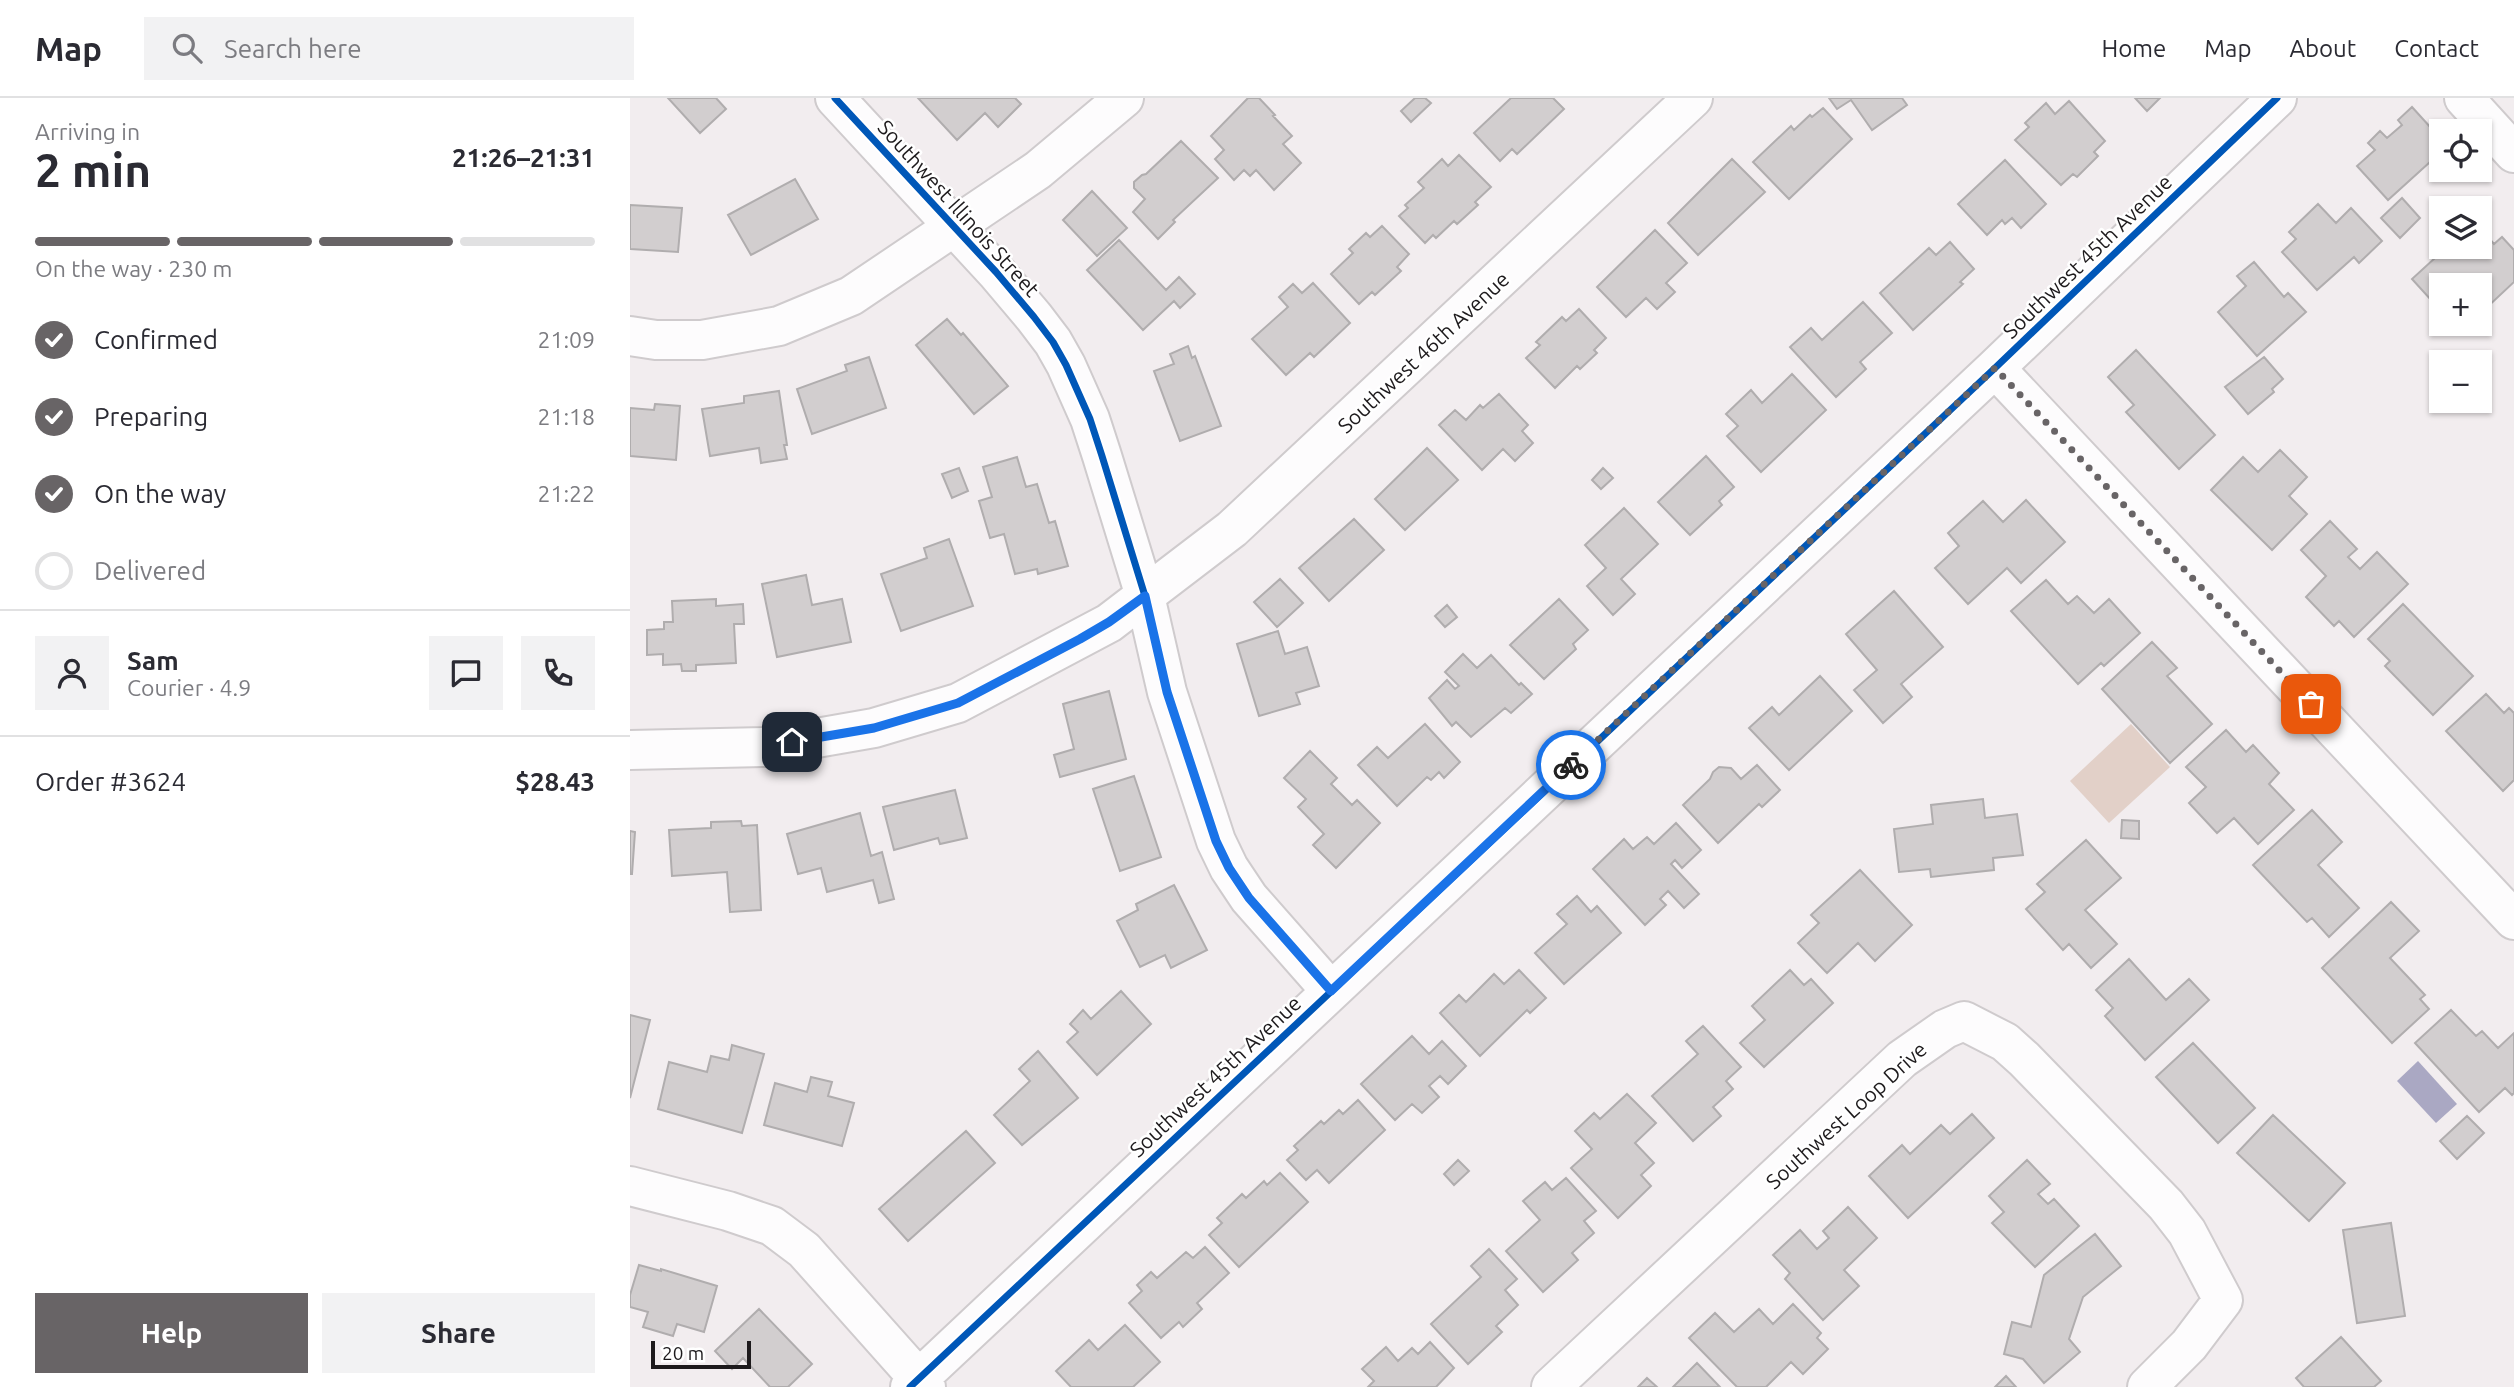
<!DOCTYPE html>
<meta charset="utf-8">
<style>
body{margin:0;font-family:Ubuntu,sans-serif;background:#f2f2f3;color:#2b2b33;height:100vh;display:flex;flex-direction:column;font-size:26px;white-space:nowrap}
*{box-sizing:border-box;margin:0}
p{font-size:23px;color:#7c7c81}
.icon{flex:none;width:38px;height:38px;fill:none;stroke:currentColor;stroke-width:2;stroke-linecap:round;stroke-linejoin:round}
.map{position:relative;flex:1;overflow:hidden}
.details{display:flex;flex-direction:column;background:#fff;width:630px}
.details>*{flex:none}
.controls{position:absolute;left:1799px;top:21px;display:grid;gap:14px}
.controls a{display:grid;place-items:center;width:63px;height:63px;border-radius:0px;background:#fff;box-shadow:0 2px 5px #0004;font-size:35px}
.scale{position:absolute;left:21px;bottom:18px;width:100px;box-sizing:border-box;padding-left:7px;border:4px solid #1d1a1c;border-top:0;font-size:19px;line-height:24px;white-space:nowrap;color:#1d1a1c;-webkit-text-stroke:5px #fff;paint-order:stroke}
.pin{position:absolute;display:grid;place-items:center;width:60px;height:60px;color:#fff;margin:-30px;border-radius:14px;box-shadow:0 4px 10px #0006}
.courier{position:absolute;display:grid;place-items:center;width:70px;height:70px;margin:-35px;border:5px solid #1a73e8;border-radius:50%;background:#fff;color:#222;box-shadow:0 2px 9px #0007}
.head em{font-style:normal;font-weight:700}
.head div{display:flex;flex-direction:column-reverse}
.head{display:flex;align-items:center;justify-content:space-between;height:119px;padding:0 35px}
h1{font-size:46px;font-weight:700;line-height:52px}
.bar{display:grid;grid-template-columns:repeat(4,1fr);gap:10px 7px;align-content:center;height:84px;padding:0 35px}
.bar i{height:9px;border-radius:5px;background:#e1e1e2}
.bar .current{background:#686466}
.bar p{grid-column:span 4}
.line{display:flex;align-items:center;gap:18px;padding:0 35px;border-top:2px solid #e1e1e2}
.line div{flex:1}
.round{display:grid;place-items:center;flex:none;width:74px;height:74px;border-radius:0px;background:#f2f2f3}
ol{padding:0 35px;list-style:none}
li{display:flex;align-items:center;gap:21px;height:77px}
li p{margin-inline-start:auto}
li .icon{padding:7px;border-radius:50%;background:#686466;color:#fff;stroke-width:4}
li:last-child{color:#7c7c81}
li i{width:38px;height:38px;border:4px solid #e1e1e2;border-radius:50%}
.action{display:flex;gap:14px;margin-top:auto;padding:14px 35px}
.action a{flex:1;height:80px;border-radius:0px;background:#686466;color:#fff;font-size:28px;font-weight:700;line-height:80px;text-align:center}
.action a+a{background:#f2f2f3;color:#2b2b33}
header{display:flex;align-items:center;gap:42px;box-sizing:border-box;height:98px;padding:0 35px;background:#fff;border-bottom:2px solid #e1e1e2}
header strong{font-size:33px}
nav{display:flex;gap:38px;margin-inline-start:auto;font-size:24px}
.search{width:490px;height:63px;background:#f2f2f3;display:flex;align-items:center;gap:18px;box-sizing:border-box;padding:0 24px;border-radius:0px;color:#7c7c81;font-size:26px}
main{display:flex;flex:1;min-height:0}
.map>svg:first-child{display:block}
</style>
<header>
<strong>Map</strong>
<div class="search"><svg class="icon" aria-label="search" viewBox="0 0 24 24"><circle cx="10" cy="10" r="6"/><path d="M15 15l6 6"/></svg>Search here</div>
<nav><a>Home</a><a>Map</a><a>About</a><a>Contact</a></nav>
</header>
<main>
<section class="details">
<div class="head"><div><h1>2 min</h1><p>Arriving in</p></div><em>21:26–21:31</em></div>
<div class="bar"><i class="current"></i><i class="current"></i><i class="current"></i><i></i><p>On the way · 230 m</p></div>
<ol>
<li><svg class="icon" aria-label="check" viewBox="0 0 24 24"><path d="M5 12l5 5 9-10"/></svg>Confirmed<p>21:09</p></li>
<li><svg class="icon" aria-label="check" viewBox="0 0 24 24"><path d="M5 12l5 5 9-10"/></svg>Preparing<p>21:18</p></li>
<li><svg class="icon" aria-label="check" viewBox="0 0 24 24"><path d="M5 12l5 5 9-10"/></svg>On the way<p>21:22</p></li>
<li><i></i>Delivered</li>
</ol>
<div class="line" style="height:126px"><a class="round"><svg class="icon" aria-label="person" viewBox="0 0 24 24"><circle cx="12" cy="8" r="4"/><path d="M4 21q1-7 8-7t8 7"/></svg></a><div><b>Sam</b><p>Courier · 4.9</p></div><a class="round"><svg class="icon" aria-label="chat" viewBox="0 0 24 24"><path d="M4 5h16v11H9l-5 4z"/></svg></a><a class="round"><svg class="icon" aria-label="phone" viewBox="0 0 24 24"><path d="M5 4h4l2 5-3 2q2 4 5 5l2-3 5 2v4C11 20 4 13 5 4z"/></svg></a></div>
<div class="line" style="height:91px"><div>Order #3624</div><b>$28.43</b></div>
<div class="action"><a>Help</a><a>Share</a></div>
</section>
<div class="map">
<svg width="1884" height="1289" viewBox="0 0 1884 1289">
<rect width="100%" height="100%" fill="#f2edef"/>
<path fill="#e2d0c8" d="M1501 626 1540 669 1479 725 1440 683Z"/>
<path fill="#aaa8c3" d="M1788 963 1827 1006 1806 1025 1767 983Z"/>
<path fill="#d2cecf" stroke="#b0adae" stroke-width="2" d="M38 0H86L96 11 70 35Z
M288 0H385L391 6 368 29 355 15 327 42Z
M618 0H629L645 17 643 18 662 38 653 46 671 65 644 92 626 72 620 78 614 72 604 82 585 61 594 52 581 38Z
M785 0H795L801 5 781 24 771 13Z
M881 0H923L934 11 887 56 882 51 870 63 844 35Z
M1199 0H1272L1277 7 1242 32 1221 2 1207 11Z
M1505 0H1530L1517 13Z
M1439 3 1475 43 1464 54 1468 58 1447 79 1443 76 1431 87 1385 42 1399 29 1395 25 1416 5 1425 16Z
M1782 9 1811 41V54L1758 102 1727 68 1745 52 1738 45 1750 33 1757 40 1772 27 1768 22Z
M1193 10 1222 41 1159 101 1123 64 1161 28 1164 32 1180 17 1182 19Z
M551 43 588 80 543 122 545 124 528 141 503 114 515 101 504 90V84L512 77 516 76Z
M829 57 861 89 845 104 848 107 827 126 824 123 806 140 803 137 795 145 769 118 778 110 775 107 794 90 788 84 812 61 818 68Z
M1102 61 1135 94 1068 157 1038 125Z
M1375 62 1416 106 1391 130 1382 120 1375 126 1372 122 1357 137 1328 106Z
M165 81 188 121 121 157 98 117Z
M462 93 497 130 467 158 433 122Z
M1772 100 1790 120 1770 140 1751 120Z
M1688 106 1706 125 1721 110 1752 143 1729 165 1724 159 1687 192 1652 154 1666 141 1659 134Z
M0 107 52 110 48 154 0 151Z
M752 128 779 156 767 169 771 173 745 197 742 194 729 206 701 176 723 155 719 151 736 135 740 139Z
M1850 130 1864 146 1872 139 1884 152V184L1852 214 1850 211V187H1811V213L1782 181 1817 149H1850Z
M1025 132 1057 165 1036 185 1045 194 1027 211 1016 200 996 219 967 189Z
M489 142 536 192 549 179 565 196 550 210 544 203 513 232 457 172Z
M1320 144 1344 171 1330 184 1333 186 1283 232 1250 195 1299 150 1306 157Z
M1624 164 1654 199 1658 195 1676 214 1627 258 1588 214 1616 188 1607 178Z
M683 185 720 225 684 259 680 255 656 277 622 241 658 209 649 199 663 186 672 195Z
M1233 204 1262 235 1230 264 1236 271 1206 299 1160 249 1181 230 1192 242Z
M949 211 976 240 964 252 967 255 950 271 947 268 925 290 896 260 910 247 906 244 932 219 936 223Z
M317 221 331 237 333 235 378 288 344 316 286 247Z
M558 248 562 260 565 258 591 328 550 343 524 273 544 266 540 256Z
M1506 252 1585 337 1549 371 1496 314 1504 307 1478 279Z
M239 259 256 310 182 336 167 291 217 273 215 267Z
M1634 259 1653 281 1642 291 1644 294 1618 316 1595 289Z
M1162 276 1196 312 1131 374 1097 338 1108 328 1096 316 1121 292 1132 305Z
M149 293 157 347H154L157 361 131 365 129 350 80 358 72 311 114 305V298Z
M869 296 898 327 892 333 903 345 885 363 873 351 852 372 809 327 825 312 836 322 850 307 853 310Z
M25 306 50 308 46 362 0 358V310L24 312Z
M797 350 828 382 775 432 745 401Z
M1650 352 1677 379 1659 398 1677 416 1642 452 1581 392 1613 359 1628 374Z
M1076 358 1104 389 1089 403 1092 407 1060 437 1028 404Z
M387 359 396 389 407 386 419 425 425 423 438 468 408 476 407 471 385 476 374 436 360 440 349 403 362 399 353 369Z
M329 370 338 393 322 400 312 376Z
M973 370 983 380 971 391 962 382Z
M1396 402 1435 444 1391 485 1377 470 1338 506 1305 470 1329 448 1318 435 1353 403 1373 424Z
M994 410 1028 446 991 481 1005 496 983 517 957 488 976 470 955 447Z
M724 421 754 452 699 503 669 470Z
M1700 423 1727 451 1718 459 1730 471 1747 454 1778 486 1724 539 1709 523 1704 528 1676 499 1696 478 1671 452Z
M319 441 343 508 271 533 251 476 297 460 294 450Z
M176 477 182 507 212 501 221 544 147 559 132 486Z
M650 481 673 505 647 529 624 504Z
M1416 482 1438 506 1447 498 1464 515 1479 501 1510 535 1474 568 1471 565 1448 586 1381 513Z
M1264 493 1313 549 1271 586 1282 599 1253 625 1224 592 1247 572 1216 536Z
M86 501V508L113 506 114 526H104L106 565 66 567V573H52L51 566 33 567V556L17 557V532L34 531V524H43L42 503Z
M929 501 958 532 943 546 946 551 914 581 880 547Z
M1773 506 1843 578 1803 617 1755 568 1760 563 1738 541Z
M817 507 827 519 815 529 805 518Z
M648 533 655 556 677 549 689 588 666 595 670 606 629 618 607 546Z
M1522 544 1547 570 1537 578 1582 626 1540 665 1472 591Z
M833 556 847 570 861 557 889 587 891 585 902 596 881 615 875 610 841 639 826 624 822 628 799 600 817 582 825 591 829 588 815 574Z
M1190 578 1222 613 1159 672 1119 630 1142 609 1149 617Z
M479 593 496 661 430 679 424 657 444 651 433 606Z
M1856 596 1874 615 1879 610 1884 615V682L1873 693 1816 633Z
M795 626 830 664 814 680 809 674 801 682 797 679 767 708 728 667 747 649 758 660Z
M1596 632 1616 654 1623 647 1649 675 1639 686 1664 712 1628 746 1604 720 1587 735 1559 705 1576 689 1556 669Z
M680 653 707 680 701 686 722 707 727 702 750 725 706 770 683 747 694 736 668 709 676 701 654 680Z
M1127 667 1150 692 1132 709 1129 706 1088 745 1053 707 1080 681 1083 674 1089 669 1101 670 1111 681Z
M504 678 531 759 490 773 463 691Z
M325 692 337 740 310 746 308 740 264 752 253 709Z
M1353 701 1355 720 1387 716 1393 757 1363 760 1364 772 1301 779 1300 771 1269 774 1264 731 1303 726 1301 707Z
M1682 712 1712 744 1688 767 1729 810 1699 839 1682 820 1677 824 1623 767Z
M230 715 241 758 252 754 264 801 249 805 243 782 197 794 191 770 168 776 157 736Z
M1492 722 1509 723V741L1491 740Z
M111 723 112 728 127 727 131 812 100 814 97 774 42 778 39 732 81 730V724Z
M1046 725 1071 752 1052 770 1045 762 1041 766 1069 796 1054 810 1038 793 1030 801 1036 807 1015 827 963 771 994 741 1003 751 1017 739 1024 746Z
M0 733 5 734 2 776H0Z
M1456 742 1491 780 1455 812 1487 846 1461 870 1439 846 1433 852 1396 811 1415 794 1407 786Z
M1230 772 1282 827 1245 863 1228 845 1197 875 1168 845 1189 825 1181 817Z
M544 787 577 852 541 870 535 857 510 869 487 823 508 812 506 806Z
M947 798 961 814 967 808 991 835 934 886 905 855 937 826 927 816Z
M1761 804 1789 833 1760 860 1795 897 1790 901 1799 911 1762 945 1692 870Z
M1499 861 1536 902 1559 881 1579 902 1515 962 1475 918 1483 910 1466 892Z
M889 872 916 900 900 915 897 912 850 958 810 915 829 897 836 904 864 876 874 886Z
M1160 872 1174 887 1181 881 1203 905 1134 969 1110 945 1135 922 1122 908Z
M491 893 521 926 467 977 437 944 448 934 440 926 453 912 461 921Z
M1821 912 1846 938 1852 933 1868 950 1884 935V995L1882 997 1875 990 1849 1014 1785 945Z
M0 917 20 922 0 1000Z
M1073 928 1111 969 1096 983 1103 991 1083 1009 1091 1018 1063 1043 1022 998 1068 956 1056 943Z
M782 938 799 956 812 943 836 968 818 986 810 978 799 988 809 999 792 1015 782 1006 765 1022 731 986Z
M1563 945 1625 1010 1588 1045 1526 979Z
M102 947 134 956 112 1035 28 1011 39 964 77 974 81 958 99 962Z
M408 953 448 1000 392 1047 364 1017 400 983 389 971Z
M181 979 202 984 198 998 224 1005 212 1048 134 1027 145 985 177 994Z
M997 996 1026 1025 1005 1045 1024 1065 1011 1077 1021 1088 988 1120 941 1070 962 1051 945 1033 964 1015 970 1021Z
M728 1002 755 1032 699 1085 687 1072 676 1082 657 1062 668 1052 664 1048 691 1023 694 1026 709 1012 713 1016Z
M1342 1016 1364 1040 1278 1120 1239 1078 1272 1047 1280 1056 1311 1027 1320 1036Z
M1643 1017 1715 1085 1679 1123 1607 1055Z
M1837 1018 1854 1035 1827 1061 1810 1043Z
M336 1033 365 1065 278 1143 249 1111Z
M828 1062 839 1073 824 1087 814 1076Z
M1397 1062 1420 1086 1408 1096 1418 1106 1424 1101 1449 1128 1405 1169 1362 1125 1374 1114 1359 1098Z
M650 1075 678 1104 609 1169 579 1137 592 1125 587 1120 612 1096 616 1100 634 1083 637 1087Z
M936 1080 966 1113 954 1123 964 1135 942 1155 948 1162 913 1194 876 1153 910 1122 893 1103 915 1084 922 1092Z
M1218 1109 1247 1140 1214 1172 1229 1188 1193 1222 1155 1181 1160 1175 1143 1157 1170 1132 1187 1151 1199 1140 1193 1133Z
M1761 1125 1775 1218 1727 1225 1713 1132Z
M1465 1136 1491 1168 1453 1199 1439 1241 1450 1254 1414 1285 1393 1261 1374 1256 1382 1224 1401 1229 1414 1177Z
M575 1149 599 1175 567 1205 572 1211 553 1229 549 1224 531 1240 499 1205 512 1193 507 1187 521 1174 527 1180 556 1154 563 1160Z
M859 1151 887 1181 875 1192 888 1207 866 1228 872 1234 838 1266 801 1226 851 1179 841 1168Z
M9 1167 31 1173V1171L87 1188 74 1234 47 1226 43 1238 13 1229 18 1214 0 1209V1197Z
M1163 1206 1191 1235 1187 1240 1198 1251 1173 1276 1161 1264 1136 1289H1107L1059 1240 1085 1215 1104 1234 1129 1211 1143 1226Z
M129 1211 182 1266 158 1289H140L113 1260 102 1271 85 1253Z
M495 1227 530 1264 503 1289H441L426 1273 459 1242 468 1252Z
M1711 1239 1751 1283 1744 1289H1674L1666 1280Z
M800 1244 824 1270 806 1289H738L744 1283 732 1271 756 1249 768 1263 782 1250 788 1256Z
M1067 1265 1090 1289H1043Z
M1376 1278 1386 1289H1365Z
M1017 1280 1027 1289H1008Z"/>
<g fill="none" stroke-linecap="round" stroke-linejoin="round">
<defs>
<path id="minor" d="M205 0 366 174 404 219 423 244 436 267 460 321 472 358 515 498 537 594 586 743 599 770 619 800 701 893
M1834 0 1884 55
M0 238 26 242H72L149 228 221 198 408 72 494 0
M1365 270 1884 822
M0 652 135 649 244 630 328 605 479 525 602 431 1063 0
M0 1088 98 1113 142 1128 174 1152 296 1289
M280 1289 1365 270 1647 0
M921 1289 1272 961 1315 931 1334 923 1375 944 1394 961 1536 1107 1557 1134 1593 1202 1559 1247 1517 1289"/>
</defs>
<use href="#minor" stroke="#cfcbcd" stroke-width="42"/>
<use href="#minor" stroke="#fdfcfd" stroke-width="38"/>
<defs>
<path id="cycleway" d="M205 0 366 174 404 219 423 244 436 267 460 321 472 358 515 498 537 594 586 743 599 770 619 800 701 893
M280 1289 1365 270 1647 0"/>
</defs>
<use href="#cycleway" stroke="#fff" stroke-width="11"/>
<use href="#cycleway" stroke="#0057b8" stroke-width="7"/>
</g>
<g fill="none" stroke-linecap="round" stroke-linejoin="round">
<path stroke="#686466" stroke-width="7" stroke-dasharray="0 12.6" d="M941 667 1365 270 1681 606"/>
<path stroke="#1a73e8" stroke-width="9" d="M162 644 244 630 328 605 450 541 479 524 515 498 537 594 586 743 599 770 619 800 701 893 941 667"/>
</g>
<g text-anchor="middle" dominant-baseline="central" stroke-width="5" stroke-linejoin="round" paint-order="stroke">
<g font-size="21" fill="#1d1a1c" stroke="#fff">
<text transform="translate(329 110) rotate(48)">Southwest Illinois Street</text>
<text transform="translate(1457 158) rotate(-44)">Southwest 45th Avenue</text>
<text transform="translate(793 254) rotate(-43)">Southwest 46th Avenue</text>
<text transform="translate(585 978) rotate(-43)">Southwest 45th Avenue</text>
<text transform="translate(1216 1017) rotate(-42)">Southwest Loop Drive</text>
</g>
</g>
</svg>
<div class="controls">
<a><svg class="icon" aria-label="locate" viewBox="0 0 24 24"><circle cx="12" cy="12" r="6"/><path d="M12 2v4M12 18v4M2 12h4M18 12h4"/></svg></a>
<a><svg class="icon" aria-label="layers" viewBox="0 0 24 24"><path d="M12 4l9 5-9 5-9-5zM3 14l9 5 9-5"/></svg></a>
<a>+</a>
<a>−</a>
</div>
<div class="scale">20 m</div>
<div class="pin" style="left:1681px;top:606px;background:#ea580c"><svg class="icon" aria-label="bag" viewBox="0 0 24 24"><path d="M5 8h14l-1 12H6zM9 8a3 3 0 0 1 6 0"/></svg></div>
<div class="pin" style="left:162px;top:644px;background:#1f2937"><svg class="icon" aria-label="home" viewBox="0 0 24 24"><path d="M3 11l9-7 9 7M6 9v11h12V9"/></svg></div>
<div class="courier" style="left:941px;top:667px"><svg class="icon" aria-label="bike" viewBox="0 0 24 24"><circle cx="6" cy="16" r="4"/><circle cx="18" cy="16" r="4"/><path d="M6 16l4-8h5l3 8M10 8l3 8H6M13 5h3"/></svg></div>
</div>
</main>
